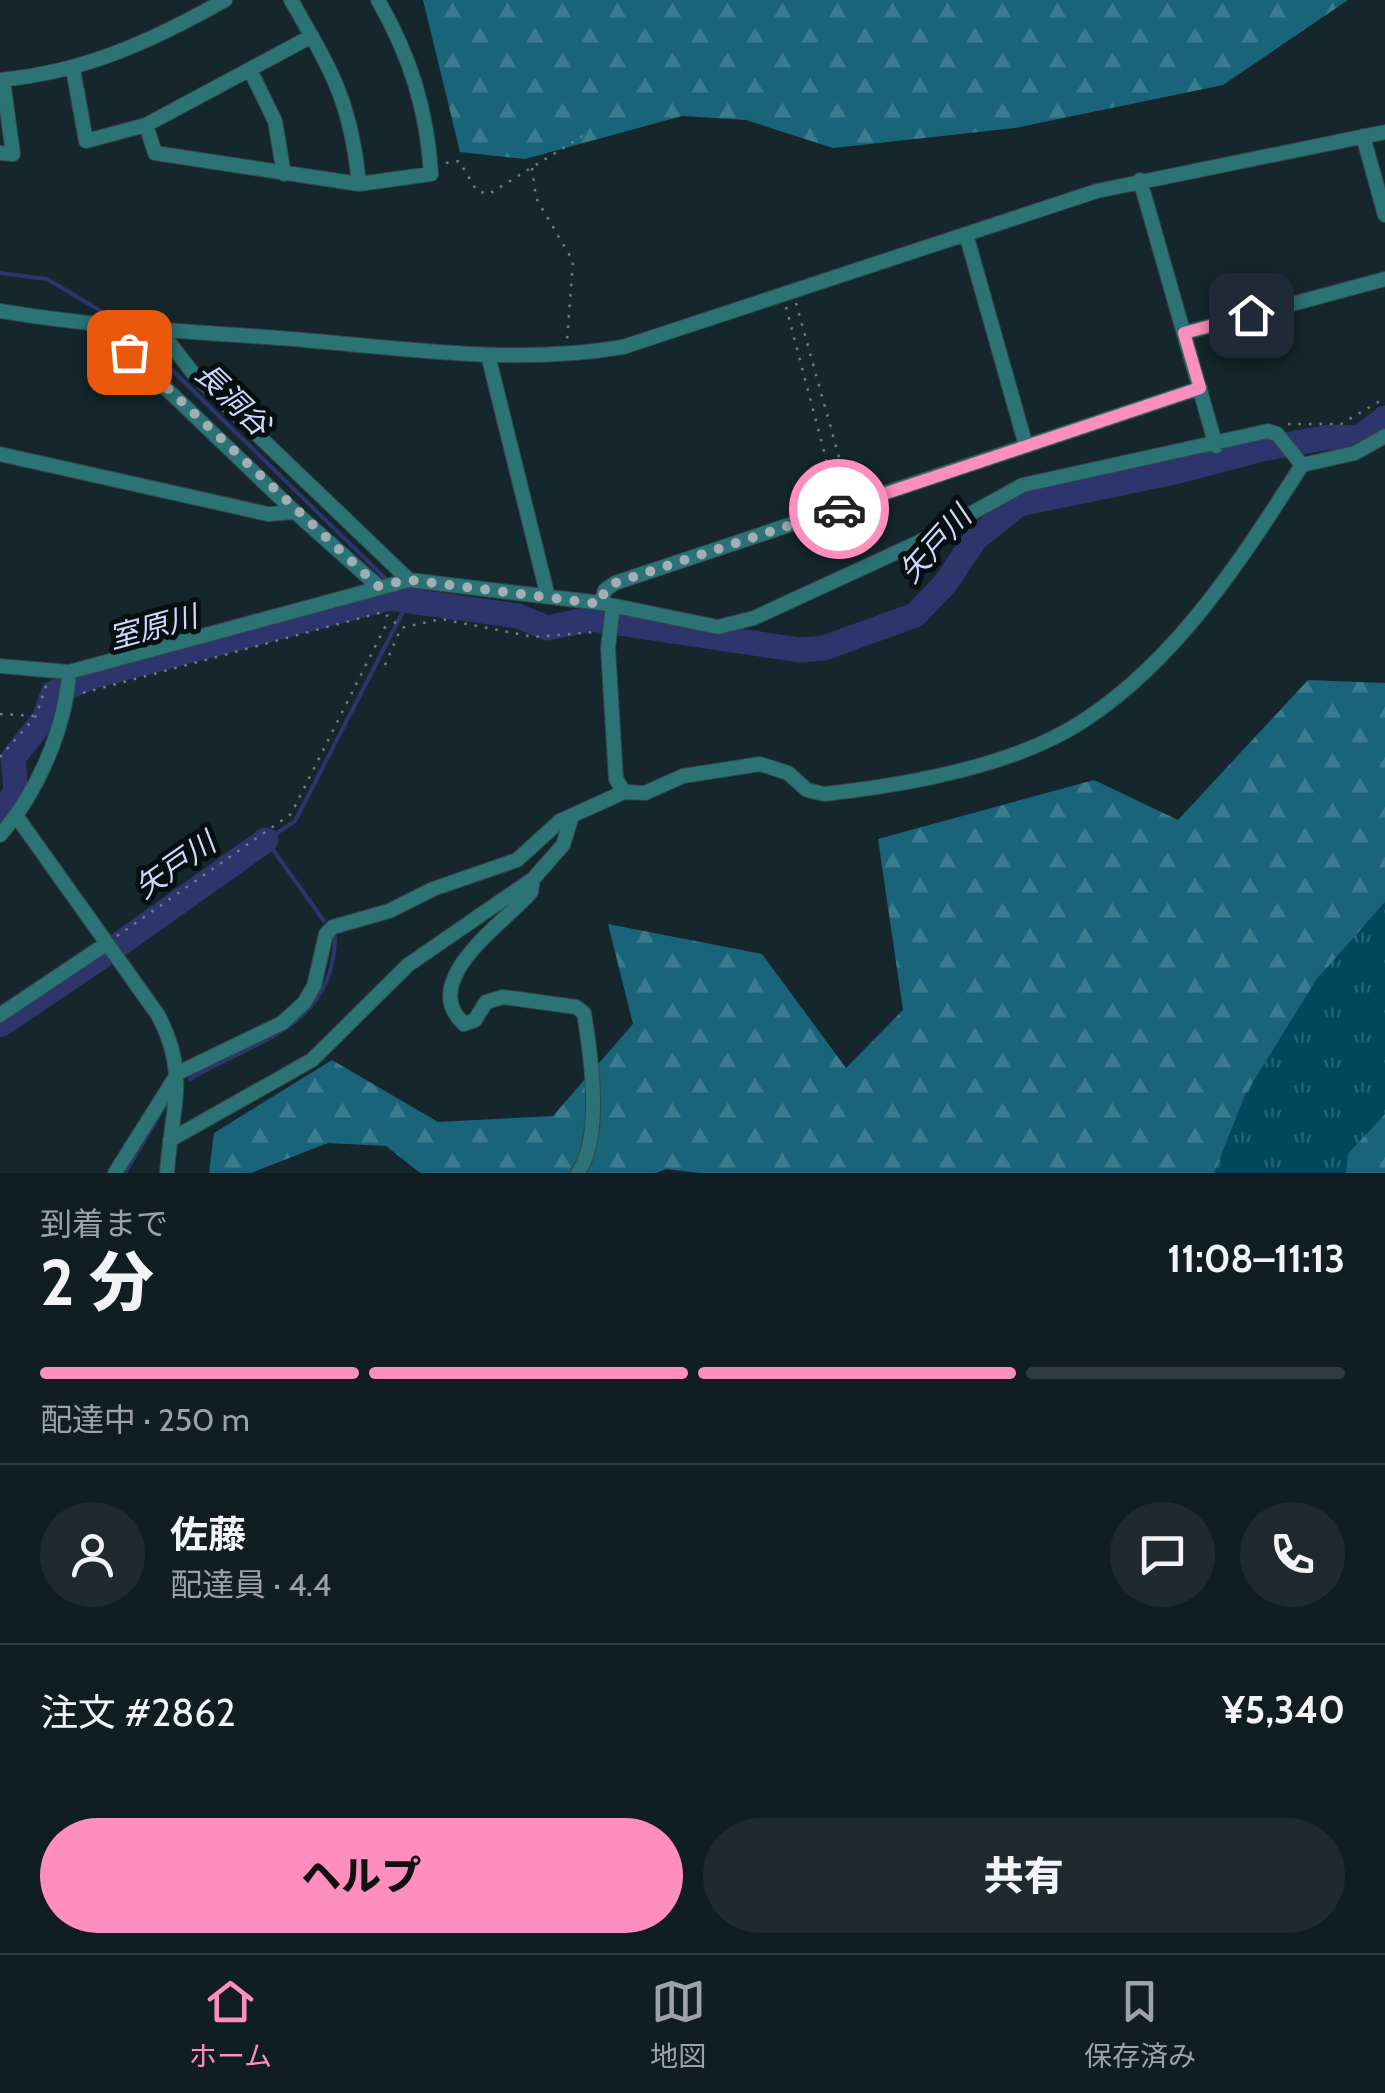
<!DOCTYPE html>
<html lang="ja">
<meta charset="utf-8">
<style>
body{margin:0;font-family:Cabin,"Noto Sans JP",sans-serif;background:#1e2a2f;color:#f1f3f6;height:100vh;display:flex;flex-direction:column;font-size:38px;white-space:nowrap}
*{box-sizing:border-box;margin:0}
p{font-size:32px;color:#9ca2a5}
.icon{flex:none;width:55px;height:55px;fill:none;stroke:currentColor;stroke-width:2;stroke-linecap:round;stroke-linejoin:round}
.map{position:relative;height:1173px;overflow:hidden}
.panel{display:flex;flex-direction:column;background:#101d22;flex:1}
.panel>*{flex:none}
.pin{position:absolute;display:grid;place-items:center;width:85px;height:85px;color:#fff;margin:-42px;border-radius:20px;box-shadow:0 5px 15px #0006}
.courier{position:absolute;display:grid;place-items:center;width:100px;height:100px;margin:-50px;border:8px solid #fe8ebd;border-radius:50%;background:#fff;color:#222;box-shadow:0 2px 12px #0007}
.overview em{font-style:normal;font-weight:800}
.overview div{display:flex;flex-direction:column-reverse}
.overview{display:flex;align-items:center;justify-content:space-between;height:170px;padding:0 40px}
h1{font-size:65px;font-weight:800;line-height:75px}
.bar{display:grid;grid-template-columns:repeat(4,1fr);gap:15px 10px;align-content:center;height:120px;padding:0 40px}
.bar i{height:12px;border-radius:8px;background:#303b40}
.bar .selected{background:#fe8ebd}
.bar p{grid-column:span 4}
.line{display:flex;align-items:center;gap:25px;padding:0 40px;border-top:2px solid #303b40}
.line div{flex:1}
.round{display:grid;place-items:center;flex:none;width:105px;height:105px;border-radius:52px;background:#1e2a2f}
.button{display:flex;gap:20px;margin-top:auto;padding:20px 40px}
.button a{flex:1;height:115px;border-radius:60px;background:#fe8ebd;color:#111;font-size:40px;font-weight:800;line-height:115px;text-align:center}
.button a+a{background:#1e2a2f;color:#f1f3f6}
.dock{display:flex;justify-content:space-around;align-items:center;height:140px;border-top:2px solid #303b40;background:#101d22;font-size:28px;color:#9ca2a5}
.dock a{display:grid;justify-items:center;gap:5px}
.dock .selected{color:#fe8ebd}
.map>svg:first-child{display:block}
</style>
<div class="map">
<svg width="1385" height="1173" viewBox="0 0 1385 1173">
<defs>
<pattern id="grass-tufts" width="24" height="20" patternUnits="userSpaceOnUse" patternTransform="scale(2.5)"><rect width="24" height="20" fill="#00485a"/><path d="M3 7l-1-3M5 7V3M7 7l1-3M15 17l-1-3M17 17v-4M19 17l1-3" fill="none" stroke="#256373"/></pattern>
<pattern id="forest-firs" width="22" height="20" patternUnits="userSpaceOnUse" patternTransform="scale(2.5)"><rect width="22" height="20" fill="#1a647a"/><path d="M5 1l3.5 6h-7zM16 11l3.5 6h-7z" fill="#3b7b8e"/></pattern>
</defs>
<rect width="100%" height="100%" fill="#15272d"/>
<path fill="url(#grass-tufts)" d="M1385 895V1173H1161Z"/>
<path fill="url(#forest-firs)" d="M423 0H1348L1223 85 1015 128 833 148 746 120 682 116 525 159 460 152Z
M1308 680 1385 683V902L1316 980 1245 1095 1214 1173H700L666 1169 656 1173H420L386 1146 328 1143 251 1173H209L214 1133 332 1060 438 1122 553 1116 633 1024 608 924 762 954 846 1068 903 1010 878 839 1094 780 1178 820Z
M1385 1114V1173H1346L1348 1154Z"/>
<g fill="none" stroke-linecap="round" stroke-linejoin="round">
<path stroke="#2e356d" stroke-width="4" d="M0 273 47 279 118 321
M134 333 388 581
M324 921 266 840 295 821 408 602 394 588
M190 1079C253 1041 334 1029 335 937
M125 1173 166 1104"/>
<path stroke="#2e356d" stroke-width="25" d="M0 817 16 791 13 758 44 719 53 693 94 676 389 598 518 616 547 628 591 619 800 650 824 648 915 615 945 584 975 539 1019 504 1175 472 1266 448 1330 437 1359 438 1385 418
M121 943 266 840
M0 1025 101 957"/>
<defs>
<path id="minor" d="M291 0C331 70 351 101 359 184
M73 69 86 141 146 125 312 36
M251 72 275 121 284 174
M0 80C85 72 152 41 225 0
M146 125 155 153 359 184 431 174C427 109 410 56 378 0
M1363 136 1385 215
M0 153 13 154 3 80
M1140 180 1216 446
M966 234 1026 446
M0 311C100 328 202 332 304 340 410 349 517 365 623 347L1097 191 1385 132
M101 326 295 512
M163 329 164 336 193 373 409 580
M1184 333 1385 279
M488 355 548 597
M0 454 268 514 295 512 378 586
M601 603 605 590 615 583 1200 388
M613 606 608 648 616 779 624 792
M0 666 69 672 409 580 601 603 718 627 754 618 919 542 1023 485 1268 431 1277 434 1302 465
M572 816 563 845 533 879 531 892C507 921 416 980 464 1024L475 1020 486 1002 503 997 576 1007 584 1013C591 1056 603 1136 578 1173
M17 817 158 1015C190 1075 171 1109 167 1173
M0 835C37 794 66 727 69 672
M0 1015 106 944
M170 1140 312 1060 408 965 533 879
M115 1173 178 1073 282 1023 304 1003 314 986 326 934 333 927 389 911 433 889 517 860 560 821 624 792 645 793 683 776 760 764 788 773 807 790 824 794C906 785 1017 766 1086 719 1179 658 1243 557 1302 465L1355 453 1385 436"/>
</defs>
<use href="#minor" stroke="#33444a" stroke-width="16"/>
<path stroke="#6f7e83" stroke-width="2.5" stroke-dasharray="2.5 8" stroke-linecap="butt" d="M446 163 459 161 477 191 489 194 589 132
M532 168 536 198 573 261 567 341
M796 303 849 493
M786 307 835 493
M1288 424H1341L1385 398
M385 665 401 628 441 619 534 637 594 632
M83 693 383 612 401 628
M0 714 35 716
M0 757 36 716 47 683
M117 936 291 814 388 621"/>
<use href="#minor" stroke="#2b7374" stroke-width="14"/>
</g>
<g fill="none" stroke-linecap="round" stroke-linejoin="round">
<path stroke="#a1aeb3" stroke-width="10" stroke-dasharray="0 18" d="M129 352 378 586 409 580 600 604 605 590 615 583 839 509"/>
<path stroke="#fe8ebd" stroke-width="12" d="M839 509 1200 388 1184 333 1251 315"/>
</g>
<g text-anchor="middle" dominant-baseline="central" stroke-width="10" stroke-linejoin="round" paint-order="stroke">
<g font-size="30" font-style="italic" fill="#cfd7fc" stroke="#070f11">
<text transform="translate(233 399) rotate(44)">長洞谷</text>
<text transform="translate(935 544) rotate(-48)">矢戸川</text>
<text transform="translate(153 627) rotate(-15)">室原川</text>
<text transform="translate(175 865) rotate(-35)">矢戸川</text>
</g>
</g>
</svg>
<div class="pin" style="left:129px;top:352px;background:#ea580c"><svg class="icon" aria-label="bag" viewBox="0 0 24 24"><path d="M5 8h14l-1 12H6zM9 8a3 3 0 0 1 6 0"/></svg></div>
<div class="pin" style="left:1251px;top:315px;background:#1f2937"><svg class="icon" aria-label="home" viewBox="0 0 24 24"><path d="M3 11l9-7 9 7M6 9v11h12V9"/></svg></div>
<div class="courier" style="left:839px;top:509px"><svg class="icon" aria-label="car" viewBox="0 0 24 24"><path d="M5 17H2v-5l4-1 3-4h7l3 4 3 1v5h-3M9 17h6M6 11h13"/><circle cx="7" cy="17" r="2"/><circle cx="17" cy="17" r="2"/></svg></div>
</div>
<section class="panel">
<div class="overview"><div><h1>2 分</h1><p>到着まで</p></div><em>11:08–11:13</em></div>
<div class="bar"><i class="selected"></i><i class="selected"></i><i class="selected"></i><i></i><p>配達中 · 250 m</p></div>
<div class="line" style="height:180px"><a class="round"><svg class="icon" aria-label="person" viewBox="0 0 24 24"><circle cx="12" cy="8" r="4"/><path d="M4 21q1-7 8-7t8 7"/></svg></a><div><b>佐藤</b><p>配達員 · 4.4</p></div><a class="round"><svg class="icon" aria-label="chat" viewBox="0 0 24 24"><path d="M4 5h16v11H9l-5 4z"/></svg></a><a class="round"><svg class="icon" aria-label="phone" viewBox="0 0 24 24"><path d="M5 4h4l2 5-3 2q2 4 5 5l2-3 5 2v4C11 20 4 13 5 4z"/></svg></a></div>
<div class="line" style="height:130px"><div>注文 #2862</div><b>¥5,340</b></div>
<div class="button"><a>ヘルプ</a><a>共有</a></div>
</section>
<nav class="dock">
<a class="selected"><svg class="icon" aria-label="home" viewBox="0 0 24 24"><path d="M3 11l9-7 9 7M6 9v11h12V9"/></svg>ホーム</a>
<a><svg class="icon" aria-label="map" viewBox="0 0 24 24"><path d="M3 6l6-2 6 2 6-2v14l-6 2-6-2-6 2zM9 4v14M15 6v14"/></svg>地図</a>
<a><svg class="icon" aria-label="saved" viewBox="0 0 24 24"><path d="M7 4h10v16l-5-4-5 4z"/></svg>保存済み</a>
</nav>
